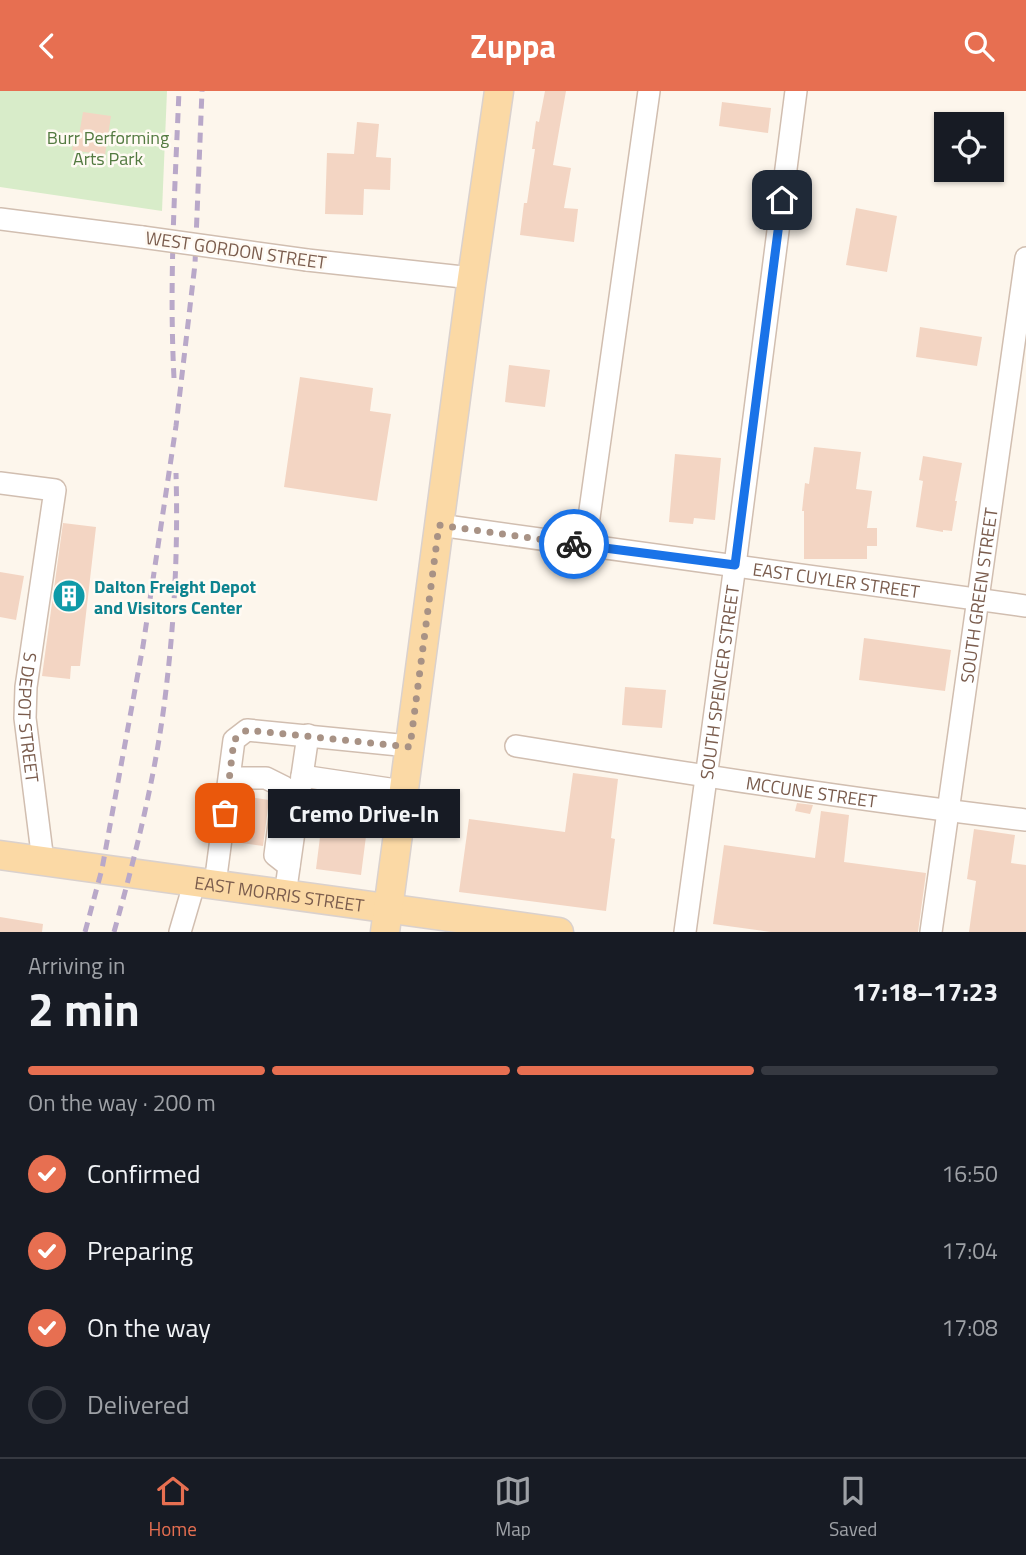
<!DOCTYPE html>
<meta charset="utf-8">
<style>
body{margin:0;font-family:"Titillium Web",sans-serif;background:#20242c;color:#f1f3f6;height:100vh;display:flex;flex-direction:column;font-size:26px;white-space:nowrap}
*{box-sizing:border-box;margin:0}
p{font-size:23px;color:#9ea1a6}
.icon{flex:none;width:38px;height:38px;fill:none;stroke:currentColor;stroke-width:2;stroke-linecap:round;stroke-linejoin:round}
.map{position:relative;height:841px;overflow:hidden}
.drawer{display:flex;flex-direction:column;background:#171b24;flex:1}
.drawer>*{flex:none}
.controls{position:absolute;left:934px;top:21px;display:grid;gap:14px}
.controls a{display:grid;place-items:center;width:70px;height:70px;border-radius:0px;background:#171b24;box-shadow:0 2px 5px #0004;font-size:35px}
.pin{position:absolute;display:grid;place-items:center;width:60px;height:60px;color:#fff;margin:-30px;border-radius:14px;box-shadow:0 4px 10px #0006}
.courier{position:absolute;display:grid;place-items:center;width:70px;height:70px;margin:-35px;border:5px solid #1a73e8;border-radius:50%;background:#fff;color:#222;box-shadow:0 2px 9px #0007}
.bubble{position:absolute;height:49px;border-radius:0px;background:#171b24;box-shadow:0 2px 5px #0004;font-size:23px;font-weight:700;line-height:49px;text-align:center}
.headline em{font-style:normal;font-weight:700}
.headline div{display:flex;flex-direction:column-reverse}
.headline{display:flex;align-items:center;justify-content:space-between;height:119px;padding:0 28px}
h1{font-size:46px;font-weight:700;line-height:52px}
.bar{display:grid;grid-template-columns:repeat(4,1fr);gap:10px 7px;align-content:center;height:84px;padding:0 28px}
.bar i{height:9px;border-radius:5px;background:#363941}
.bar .active{background:#e76f51}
.bar p{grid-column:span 4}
ol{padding:0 28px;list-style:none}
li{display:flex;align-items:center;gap:21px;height:77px}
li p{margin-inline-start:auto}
li .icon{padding:7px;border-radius:50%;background:#e76f51;color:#fff;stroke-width:4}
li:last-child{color:#9ea1a6}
li i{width:38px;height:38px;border:4px solid #363941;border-radius:50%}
header{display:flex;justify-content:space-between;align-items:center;height:91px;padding:0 28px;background:#e76f51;color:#fff;font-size:32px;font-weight:700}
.menu{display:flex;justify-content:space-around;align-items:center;height:98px;border-top:2px solid #363941;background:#171b24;font-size:19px;color:#9ea1a6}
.menu a{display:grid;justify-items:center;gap:4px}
.menu .active{color:#e76f51}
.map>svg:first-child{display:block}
</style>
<header><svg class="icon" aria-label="back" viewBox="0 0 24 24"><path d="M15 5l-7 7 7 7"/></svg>Zuppa<svg class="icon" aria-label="search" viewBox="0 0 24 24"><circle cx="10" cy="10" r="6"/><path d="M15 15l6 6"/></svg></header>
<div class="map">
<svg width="1026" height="841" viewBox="0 0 1026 841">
<rect width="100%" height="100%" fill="#fdf6ec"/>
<path fill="#d8ecc9" d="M0 0H167L162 120 0 96Z"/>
<path fill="#f3d5c3" d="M545 0H566L553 74 571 77 564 117 578 118 574 151 520 144 524 112H527L535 58H532L536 30 539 31Z
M722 11 771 17 768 42 719 35Z
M83 21 111 25 105 64 72 59 75 43 79 44Z
M357 31 379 33 376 66 391 67 390 99 364 98 363 124 325 123 327 62 354 63Z
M856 117 897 125 887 181 846 174Z
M920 236 982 246 977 275 916 266Z
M509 274 550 279 545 316 505 311Z
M300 286 373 297 370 320 391 323 377 410 284 396Z
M814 356 861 361 856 398 872 400 867 437H877V455H867V468H804V420H802L805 392 809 393Z
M675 363 721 367 715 429 694 427 693 433 669 431Z
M923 365 962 372 955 410H957L952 440 943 439V441L916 436 923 390 919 389Z
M63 432 96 436 80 575H71L70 588 42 585Z
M0 481 24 485 16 529 0 526Z
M864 547 951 559 945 600 859 589Z
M625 596 666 599 662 637 622 634Z
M573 682 618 688 611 747 615 748 606 820 459 801 469 728 565 741Z
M249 706 269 709 263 755 234 751 238 723 244 719Z
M797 712 813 714 810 723 795 720Z
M324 714 339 716 338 718 369 722 361 784 316 778Z
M821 720 849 724 844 771 926 782 918 841H771L713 833 724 754 815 767Z
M974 738 1015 744 1011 772 1026 774V841H969L976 790 967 788Z
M0 826 43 833 42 841H0Z"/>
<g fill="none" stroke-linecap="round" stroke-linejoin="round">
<defs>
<g id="minor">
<path d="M0 128 142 146"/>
<path d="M307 169 472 187"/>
<path id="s1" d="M0 392 55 399 26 596 25 627 43 770"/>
<path id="s2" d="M439 434 1026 515"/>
<path d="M585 455 649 0"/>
<path id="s3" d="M516 655C685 682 855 709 1026 729"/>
<path d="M302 685 308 644"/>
<path d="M234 710 240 687H266L284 696 275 764 289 775"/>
<path d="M215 793 234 649 247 639 409 655"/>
<path d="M285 804 302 685 403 700"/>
<path d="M180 841 195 790"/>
<path id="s4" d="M685 841 735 474 796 0"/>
<path id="s5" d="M931 841 1026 167"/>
</g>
<g id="major">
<path id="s6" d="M0 764 559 841"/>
<path d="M385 841 471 194 499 0"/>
</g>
</defs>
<use href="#minor" stroke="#d1beb0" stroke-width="24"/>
<use href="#major" stroke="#dad1cd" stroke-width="31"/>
<use href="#minor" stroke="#fff" stroke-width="21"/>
<use href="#major" stroke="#fbd9a5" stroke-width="28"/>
<path stroke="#b9a8c9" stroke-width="5" stroke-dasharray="10 7" stroke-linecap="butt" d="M174 287C169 192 175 96 179 0
M85 841 102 778 143 555 176 335 195 173 202 0
M114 841C137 759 158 675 167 590 175 521 178 451 176 382"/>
<defs>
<path id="minor-bridge" d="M142 146 307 169"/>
</defs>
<use href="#minor-bridge" stroke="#d1beb0" stroke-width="24" stroke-linecap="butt"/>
<use href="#minor-bridge" stroke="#fff" stroke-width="21"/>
</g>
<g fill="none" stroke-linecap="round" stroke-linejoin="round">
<path stroke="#a89285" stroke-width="7" stroke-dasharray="0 12.6" d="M225 722 234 649 247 639 410 656 439 434 574 453"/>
<path stroke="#1a73e8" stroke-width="9" d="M574 453 735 474 782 109"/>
</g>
<defs>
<symbol id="building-disc" viewBox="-11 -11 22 22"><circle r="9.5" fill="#0f9aa8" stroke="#fffaf3"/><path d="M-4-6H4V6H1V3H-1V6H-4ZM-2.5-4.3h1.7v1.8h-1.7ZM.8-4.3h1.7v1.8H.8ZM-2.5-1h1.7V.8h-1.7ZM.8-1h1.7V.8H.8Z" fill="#fff"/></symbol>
</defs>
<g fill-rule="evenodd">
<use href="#building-disc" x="50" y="486" width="38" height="38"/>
</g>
<g text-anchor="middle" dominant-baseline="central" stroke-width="5" stroke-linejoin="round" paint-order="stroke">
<g font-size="18" fill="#537a41" stroke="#fffaf3">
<text x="108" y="46">Burr Performing<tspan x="108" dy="21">Arts Park</tspan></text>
</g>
<g font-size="18" fill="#7a5c4d" stroke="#fffaf3">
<text transform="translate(236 159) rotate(8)">WEST GORDON STREET</text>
<text stroke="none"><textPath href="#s2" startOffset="401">EAST CUYLER STREET</textPath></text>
<text stroke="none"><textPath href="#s5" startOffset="340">SOUTH GREEN STREET</textPath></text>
<text stroke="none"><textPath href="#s4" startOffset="252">SOUTH SPENCER STREET</textPath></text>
<text stroke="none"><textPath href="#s1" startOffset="285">S DEPOT STREET</textPath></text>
<text stroke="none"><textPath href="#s3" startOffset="299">MCCUNE STREET</textPath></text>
<text stroke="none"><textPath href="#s6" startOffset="282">EAST MORRIS STREET</textPath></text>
</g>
<g font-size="18" font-weight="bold" fill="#0d838f" stroke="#fffaf3" text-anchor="start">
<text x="94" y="495">Dalton Freight Depot<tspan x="94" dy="21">and Visitors Center</tspan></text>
</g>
</g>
</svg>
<div class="controls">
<a><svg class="icon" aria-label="locate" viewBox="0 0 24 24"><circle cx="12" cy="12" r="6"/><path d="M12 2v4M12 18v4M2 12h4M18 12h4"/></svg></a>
</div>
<div class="pin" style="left:225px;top:722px;background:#ea580c"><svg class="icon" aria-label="bag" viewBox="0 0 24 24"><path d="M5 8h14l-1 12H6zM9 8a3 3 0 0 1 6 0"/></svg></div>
<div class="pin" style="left:782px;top:109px;background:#1f2937"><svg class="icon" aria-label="home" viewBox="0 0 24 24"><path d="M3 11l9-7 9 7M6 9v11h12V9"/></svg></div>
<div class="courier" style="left:574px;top:453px"><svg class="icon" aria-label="bike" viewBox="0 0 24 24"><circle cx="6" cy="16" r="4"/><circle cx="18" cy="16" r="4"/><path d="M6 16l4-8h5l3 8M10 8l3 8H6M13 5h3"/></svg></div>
<div class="bubble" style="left:268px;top:698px;width:192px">Cremo Drive-In</div>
</div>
<section class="drawer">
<div class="headline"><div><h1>2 min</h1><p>Arriving in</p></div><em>17:18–17:23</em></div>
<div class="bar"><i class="active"></i><i class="active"></i><i class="active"></i><i></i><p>On the way · 200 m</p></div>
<ol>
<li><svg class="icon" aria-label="check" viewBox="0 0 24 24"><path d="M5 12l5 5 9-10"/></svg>Confirmed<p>16:50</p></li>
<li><svg class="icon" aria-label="check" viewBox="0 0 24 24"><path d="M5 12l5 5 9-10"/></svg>Preparing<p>17:04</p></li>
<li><svg class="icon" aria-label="check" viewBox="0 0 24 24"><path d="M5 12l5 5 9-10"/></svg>On the way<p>17:08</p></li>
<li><i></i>Delivered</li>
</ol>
</section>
<nav class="menu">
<a class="active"><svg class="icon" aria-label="home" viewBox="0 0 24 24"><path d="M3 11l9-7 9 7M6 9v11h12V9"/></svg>Home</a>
<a><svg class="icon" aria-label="map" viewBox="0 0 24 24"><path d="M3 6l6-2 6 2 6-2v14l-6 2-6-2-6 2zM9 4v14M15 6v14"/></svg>Map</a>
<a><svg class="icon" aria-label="saved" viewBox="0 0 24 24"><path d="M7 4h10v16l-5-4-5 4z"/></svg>Saved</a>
</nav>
